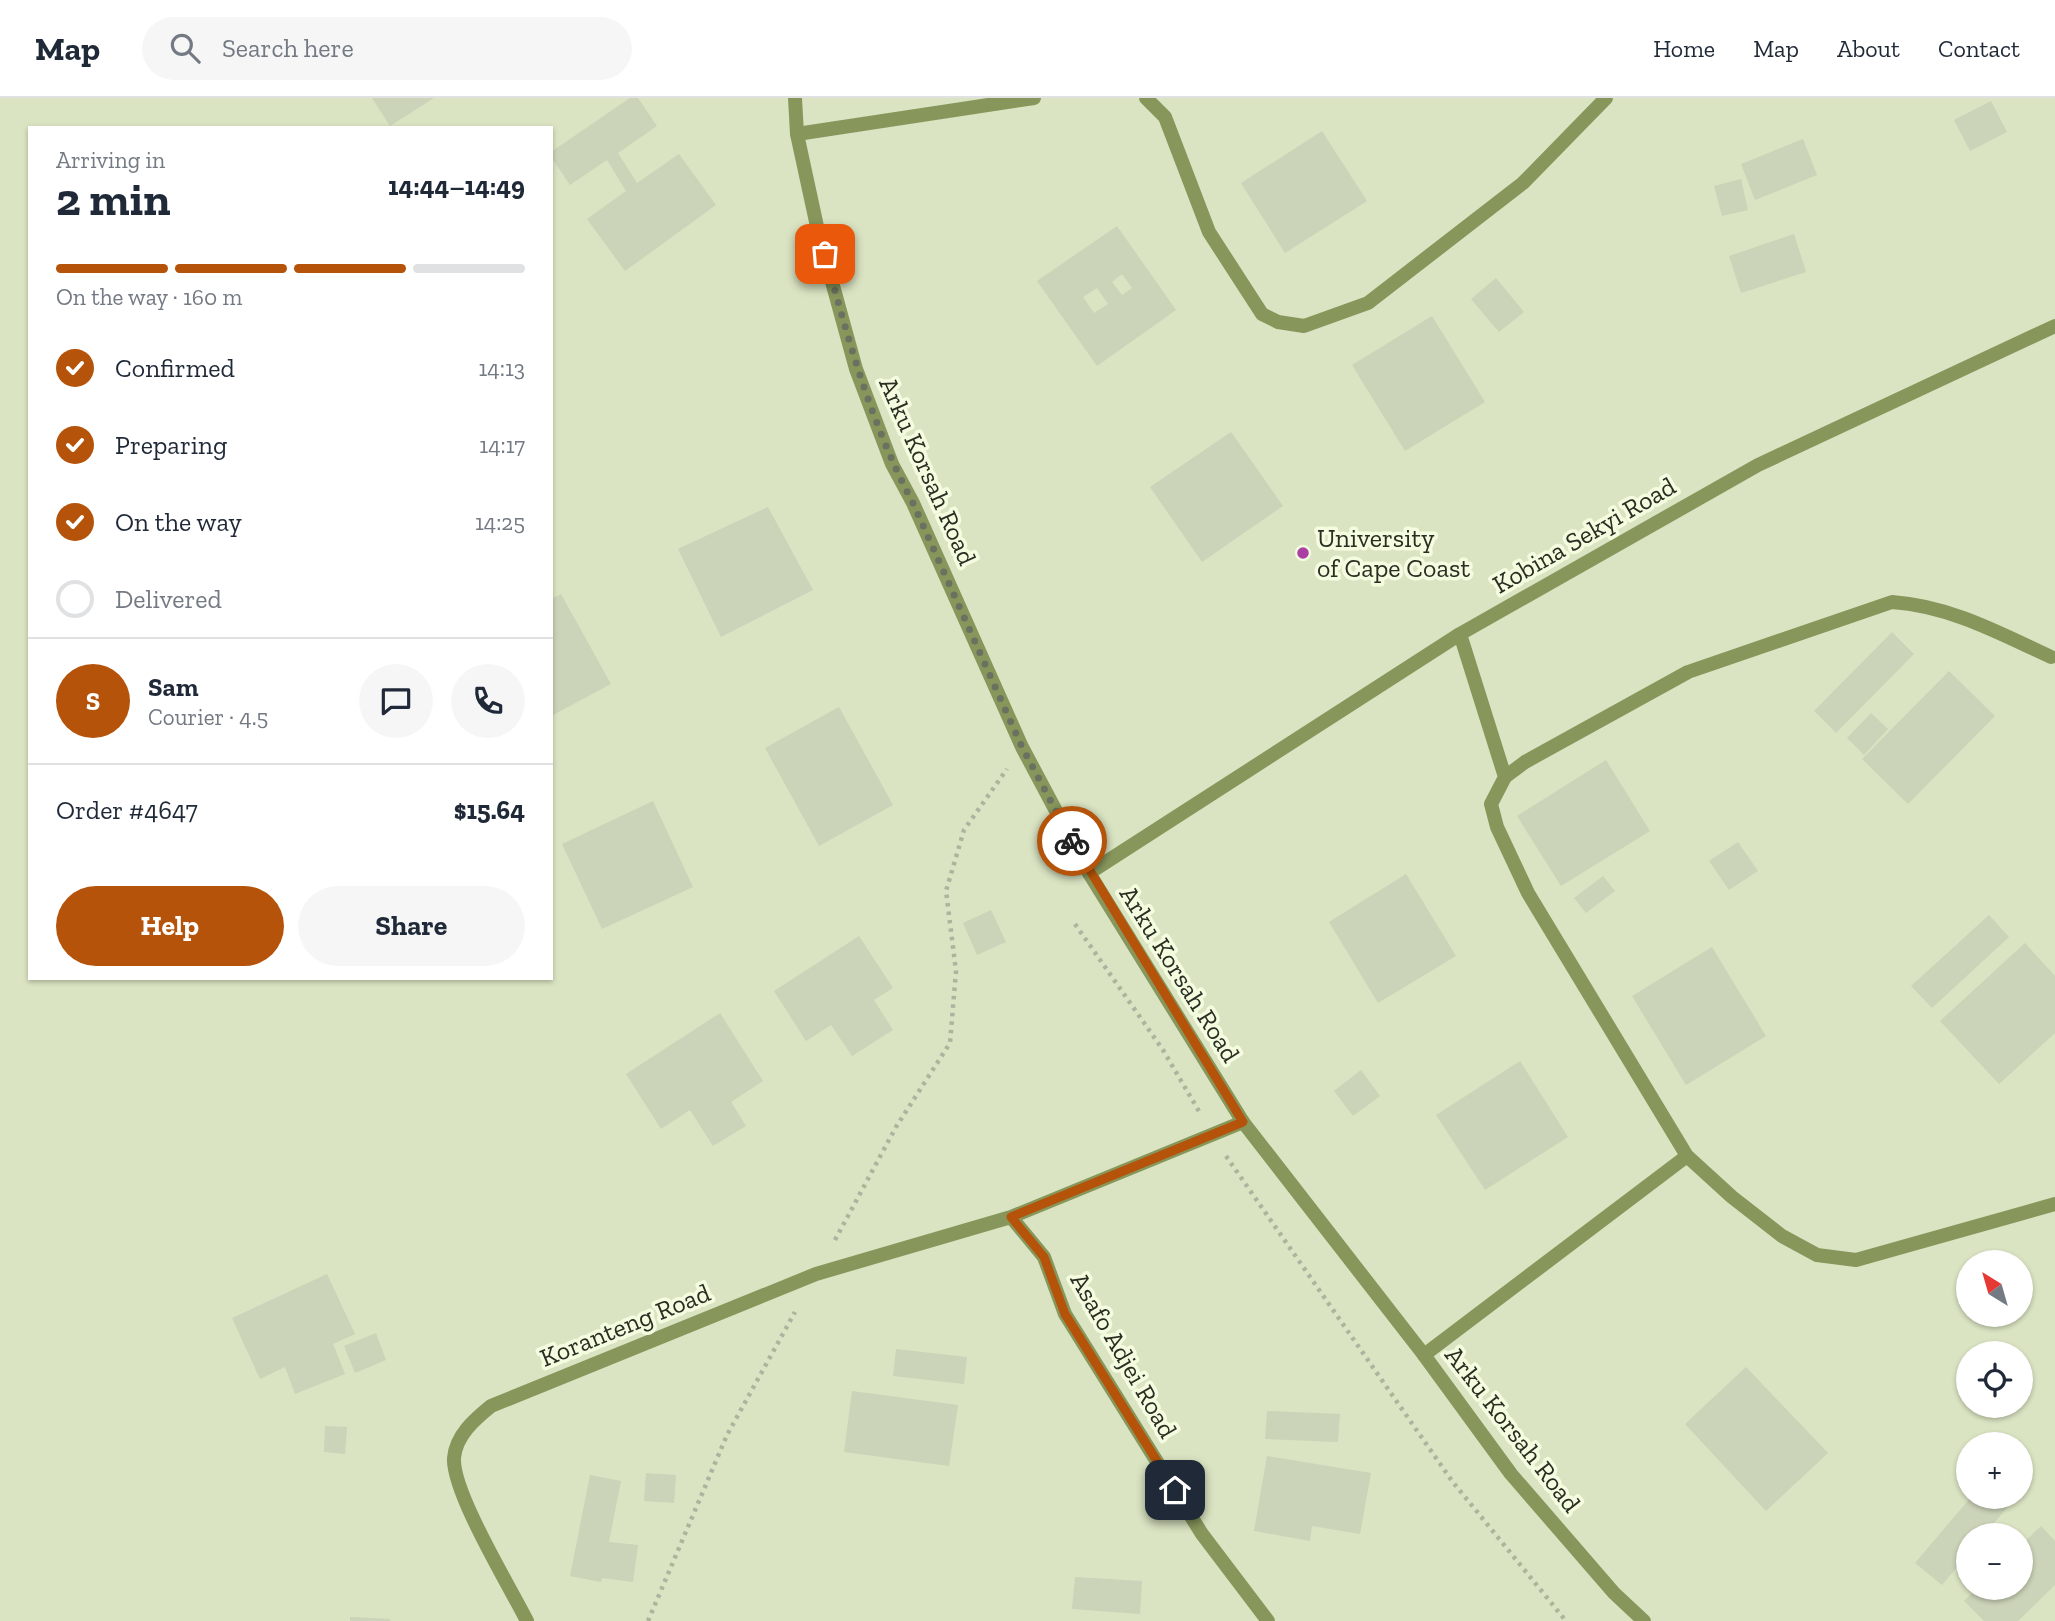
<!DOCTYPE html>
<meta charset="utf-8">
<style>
body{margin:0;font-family:"Zilla Slab",serif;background:#f6f6f7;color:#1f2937;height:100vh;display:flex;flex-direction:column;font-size:26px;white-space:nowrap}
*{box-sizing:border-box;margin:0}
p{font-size:23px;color:#747a83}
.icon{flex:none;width:38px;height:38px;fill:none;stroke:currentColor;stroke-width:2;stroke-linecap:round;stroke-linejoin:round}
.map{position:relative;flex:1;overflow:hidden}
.panel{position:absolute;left:28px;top:28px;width:525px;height:854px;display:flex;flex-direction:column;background:#fff;border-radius:0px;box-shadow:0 2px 5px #0004}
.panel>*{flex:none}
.needle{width:46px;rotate:323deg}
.controls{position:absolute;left:1956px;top:1152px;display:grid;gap:14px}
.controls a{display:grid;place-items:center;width:77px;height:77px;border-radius:50%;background:#fff;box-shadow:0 2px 5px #0004;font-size:35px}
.pin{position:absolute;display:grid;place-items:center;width:60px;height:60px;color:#fff;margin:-30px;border-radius:14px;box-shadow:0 4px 10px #0006}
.courier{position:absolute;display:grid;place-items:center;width:70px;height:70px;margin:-35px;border:5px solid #b45309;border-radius:50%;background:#fff;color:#222;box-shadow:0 2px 9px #0007}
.headline em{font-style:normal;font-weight:700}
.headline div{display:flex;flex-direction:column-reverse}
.headline{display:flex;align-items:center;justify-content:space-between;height:119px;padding:0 28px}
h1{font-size:46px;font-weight:700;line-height:52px}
.bar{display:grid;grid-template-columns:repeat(4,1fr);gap:10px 7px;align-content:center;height:84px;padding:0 28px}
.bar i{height:9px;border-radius:5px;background:#e0e1e3}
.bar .on{background:#b45309}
.bar p{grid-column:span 4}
.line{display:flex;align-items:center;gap:18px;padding:0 28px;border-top:2px solid #e0e1e3}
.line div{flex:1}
.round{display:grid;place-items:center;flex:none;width:74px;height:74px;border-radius:37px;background:#f6f6f7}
ol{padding:0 28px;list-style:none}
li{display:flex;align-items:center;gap:21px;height:77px}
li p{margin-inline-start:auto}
li .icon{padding:7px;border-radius:50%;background:#b45309;color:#fff;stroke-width:4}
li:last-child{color:#747a83}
li i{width:38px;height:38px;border:4px solid #e0e1e3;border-radius:50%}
.action{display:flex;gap:14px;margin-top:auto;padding:14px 28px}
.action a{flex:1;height:80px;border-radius:42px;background:#b45309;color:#fff;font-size:28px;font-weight:700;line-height:80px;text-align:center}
.action a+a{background:#f6f6f7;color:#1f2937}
header{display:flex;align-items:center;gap:42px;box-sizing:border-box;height:98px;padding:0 35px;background:#fff;border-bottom:2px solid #e0e1e3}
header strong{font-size:33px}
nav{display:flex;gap:38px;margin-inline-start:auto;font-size:24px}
.search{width:490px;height:63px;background:#f6f6f7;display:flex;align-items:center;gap:18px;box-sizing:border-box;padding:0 24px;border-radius:38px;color:#747a83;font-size:26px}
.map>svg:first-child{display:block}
</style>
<header>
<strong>Map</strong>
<div class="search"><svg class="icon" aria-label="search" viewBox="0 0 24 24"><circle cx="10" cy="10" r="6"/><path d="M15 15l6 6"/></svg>Search here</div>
<nav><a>Home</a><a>Map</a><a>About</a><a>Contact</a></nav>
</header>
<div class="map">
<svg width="2055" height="1523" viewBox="0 0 2055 1523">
<rect width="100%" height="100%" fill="#e6efd3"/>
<path fill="#dae4c2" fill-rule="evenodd" d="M0 0H2055V1523H0ZM30 30H551V880H30ZM1969 1164H2021V1216H1969ZM1969 1255H2021V1307H1969ZM1969 1346H2021V1398H1969ZM1969 1437H2021V1489H1969Z"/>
<path fill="#cbd3b8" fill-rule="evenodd" d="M372 0H434L390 28Z
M630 0H638L657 28 618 55 637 85 679 56 716 107 625 173 587 121 626 93 607 62 570 87 551 59V54Z
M1991 3 2007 34 1970 53 1954 22Z
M1322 33 1367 103 1285 155 1241 85Z
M1803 41 1817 77 1755 102 1741 66Z
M1741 81 1748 112 1722 118 1714 88Z
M1117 128 1176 212 1097 268 1037 183ZM1122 176 1132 190 1122 197 1112 184ZM1097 190 1108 206 1094 215 1083 199Z
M1794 136 1806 174 1741 195 1729 158Z
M1496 180 1524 214 1499 234 1471 201Z
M1432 218 1485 304 1405 353 1352 267Z
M1231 334 1283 408 1202 464 1150 389Z
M768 409 813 492 721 539 678 451Z
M561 496 611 586 551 618V501Z
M1892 534 1914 556 1836 635 1814 613Z
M1949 573 1995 618 1908 706 1862 661Z
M839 609 893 707 819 748 765 650Z
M1871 615 1888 631 1864 657 1847 640Z
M1606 662 1650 733 1561 788 1517 718Z
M653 703 693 789 602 831 562 746Z
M1738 744 1758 773 1729 792 1709 763Z
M1406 776 1456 858 1378 905 1329 824Z
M1603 778 1615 793 1586 815 1574 800Z
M991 812 1006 844 977 857 963 825Z
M1989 817 2009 839 1932 910 1911 888Z
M859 838 893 890 874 902 893 932 852 958 831 927 806 943 774 893Z
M2025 845 2055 878V935L1999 986 1940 923Z
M1712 849 1766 938 1686 987 1632 898Z
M720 915 763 983 731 1004 746 1028 713 1048 690 1012 661 1031 626 976Z
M1520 963 1568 1039 1485 1092 1436 1017Z
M1361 972 1380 998 1353 1018 1334 993Z
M327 1176 355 1236 333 1246 345 1276 295 1296 285 1269 260 1281 232 1220Z
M376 1235 386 1262 355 1275 344 1248Z
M896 1251 967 1259 964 1286 893 1278Z
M1746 1269 1828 1355 1766 1413 1685 1326Z
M852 1293 958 1307 949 1368 844 1354Z
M1267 1313 1340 1316 1338 1344 1265 1341Z
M325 1328 347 1329 345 1356 324 1354Z
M1267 1358 1371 1375 1360 1436 1312 1428 1310 1443 1254 1433Z
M646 1375 676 1377 674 1405 644 1403Z
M590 1377 621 1383 609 1444 638 1447 633 1484 602 1480 601 1484 570 1478Z
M1972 1398H2017L1984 1437H1969V1455L1942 1487 1915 1465Z
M2041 1428 2055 1443V1487L2018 1523H1984L1964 1503 1978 1489H2021V1447Z
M1075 1479 1142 1483 1140 1516 1072 1511Z
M350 1519 390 1521V1523H350Z"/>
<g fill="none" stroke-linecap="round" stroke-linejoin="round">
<path stroke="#acb49d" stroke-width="4.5" stroke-dasharray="3.5 5" stroke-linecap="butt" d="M1075 826 1163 952 1200 1015
M1226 1058 1452 1383 1566 1523
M835 1142 896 1029 950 945 956 873 946 793 964 732 1007 671
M648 1523 727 1337 795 1214"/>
<path stroke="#87975c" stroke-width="14" d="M1146 0 1165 19 1209 134 1262 216 1278 224 1304 228 1368 205 1523 85 1606 0
M797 36 1034 0
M1460 536 1505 679
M1089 775 1460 536 1758 367 2055 228
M1243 1024 1011 1119 1044 1159 1065 1216 1202 1436 1268 1523
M1687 1058 1732 1099 1782 1138 1817 1157 1856 1162 2055 1106
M1424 1257 1687 1058 1528 795 1497 729 1491 706 1505 679 1525 664 1688 574 1892 504C1950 508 1999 535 2051 559
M527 1523C510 1489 452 1394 454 1360 456 1337 475 1321 491 1308L816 1176 1011 1119"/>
<path stroke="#87975c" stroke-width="14" d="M795 0 797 36 818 133 856 271 892 366 913 405 1022 649 1089 775 1243 1024 1424 1257 1511 1376 1614 1495 1644 1523"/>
</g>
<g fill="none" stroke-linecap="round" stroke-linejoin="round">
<path stroke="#6b7160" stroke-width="7" stroke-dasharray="0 12.6" d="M825 156C848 241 871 326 913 405L1022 649 1072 743"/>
<path stroke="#b45309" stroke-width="9" d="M1072 743 1243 1024 1011 1119 1044 1159 1065 1216 1175 1392"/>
</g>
<circle fill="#aa40a2" stroke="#f4fce0" stroke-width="2.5" cx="1303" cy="455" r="7"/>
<g text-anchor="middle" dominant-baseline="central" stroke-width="7" stroke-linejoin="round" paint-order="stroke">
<g font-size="26" fill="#292d22" stroke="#f4fce0">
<text transform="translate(928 373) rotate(66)">Arku Korsah Road</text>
<text transform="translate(1584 437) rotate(-30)">Kobina Sekyi Road</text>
<text transform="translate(1180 876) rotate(58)">Arku Korsah Road</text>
<text transform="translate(625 1227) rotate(-22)">Koranteng Road</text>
<text transform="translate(1124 1257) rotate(60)">Asafo Adjei Road</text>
<text transform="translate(1513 1331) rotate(52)">Arku Korsah Road</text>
</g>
<g font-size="26" fill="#292d22" stroke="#f4fce0" text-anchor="start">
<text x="1317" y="440">University<tspan x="1317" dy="30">of Cape Coast</tspan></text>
</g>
</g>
</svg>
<div class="controls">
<a><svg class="needle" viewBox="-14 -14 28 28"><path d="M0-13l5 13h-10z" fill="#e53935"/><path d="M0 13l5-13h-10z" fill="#747a83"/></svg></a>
<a><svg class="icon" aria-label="locate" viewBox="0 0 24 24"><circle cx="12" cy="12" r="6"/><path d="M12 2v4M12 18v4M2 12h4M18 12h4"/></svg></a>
<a>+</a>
<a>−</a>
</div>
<div class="pin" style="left:825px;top:156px;background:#ea580c"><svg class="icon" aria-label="bag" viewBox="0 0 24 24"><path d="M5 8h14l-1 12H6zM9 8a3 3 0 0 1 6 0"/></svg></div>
<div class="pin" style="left:1175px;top:1392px;background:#1f2937"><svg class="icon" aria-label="home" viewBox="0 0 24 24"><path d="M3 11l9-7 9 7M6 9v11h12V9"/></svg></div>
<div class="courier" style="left:1072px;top:743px"><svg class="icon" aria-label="bike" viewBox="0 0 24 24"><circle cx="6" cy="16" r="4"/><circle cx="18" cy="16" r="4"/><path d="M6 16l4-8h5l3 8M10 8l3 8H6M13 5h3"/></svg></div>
<section class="panel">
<div class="headline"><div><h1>2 min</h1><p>Arriving in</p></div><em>14:44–14:49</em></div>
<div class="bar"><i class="on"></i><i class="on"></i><i class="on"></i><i></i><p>On the way · 160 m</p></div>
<ol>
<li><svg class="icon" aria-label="check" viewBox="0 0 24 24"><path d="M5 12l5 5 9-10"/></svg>Confirmed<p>14:13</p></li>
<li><svg class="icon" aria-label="check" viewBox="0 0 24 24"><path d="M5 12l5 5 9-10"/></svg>Preparing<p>14:17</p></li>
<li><svg class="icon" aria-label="check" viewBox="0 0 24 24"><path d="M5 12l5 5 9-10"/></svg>On the way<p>14:25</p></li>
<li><i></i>Delivered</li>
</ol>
<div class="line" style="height:126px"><b class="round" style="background:#b45309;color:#fff">S</b><div><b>Sam</b><p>Courier · 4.5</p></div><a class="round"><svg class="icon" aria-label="chat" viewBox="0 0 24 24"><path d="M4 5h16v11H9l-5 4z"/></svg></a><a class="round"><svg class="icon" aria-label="phone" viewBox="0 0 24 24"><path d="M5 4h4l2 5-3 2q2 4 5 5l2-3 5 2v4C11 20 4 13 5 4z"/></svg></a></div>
<div class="line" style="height:91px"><div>Order #4647</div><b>$15.64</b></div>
<div class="action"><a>Help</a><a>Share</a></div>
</section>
</div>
